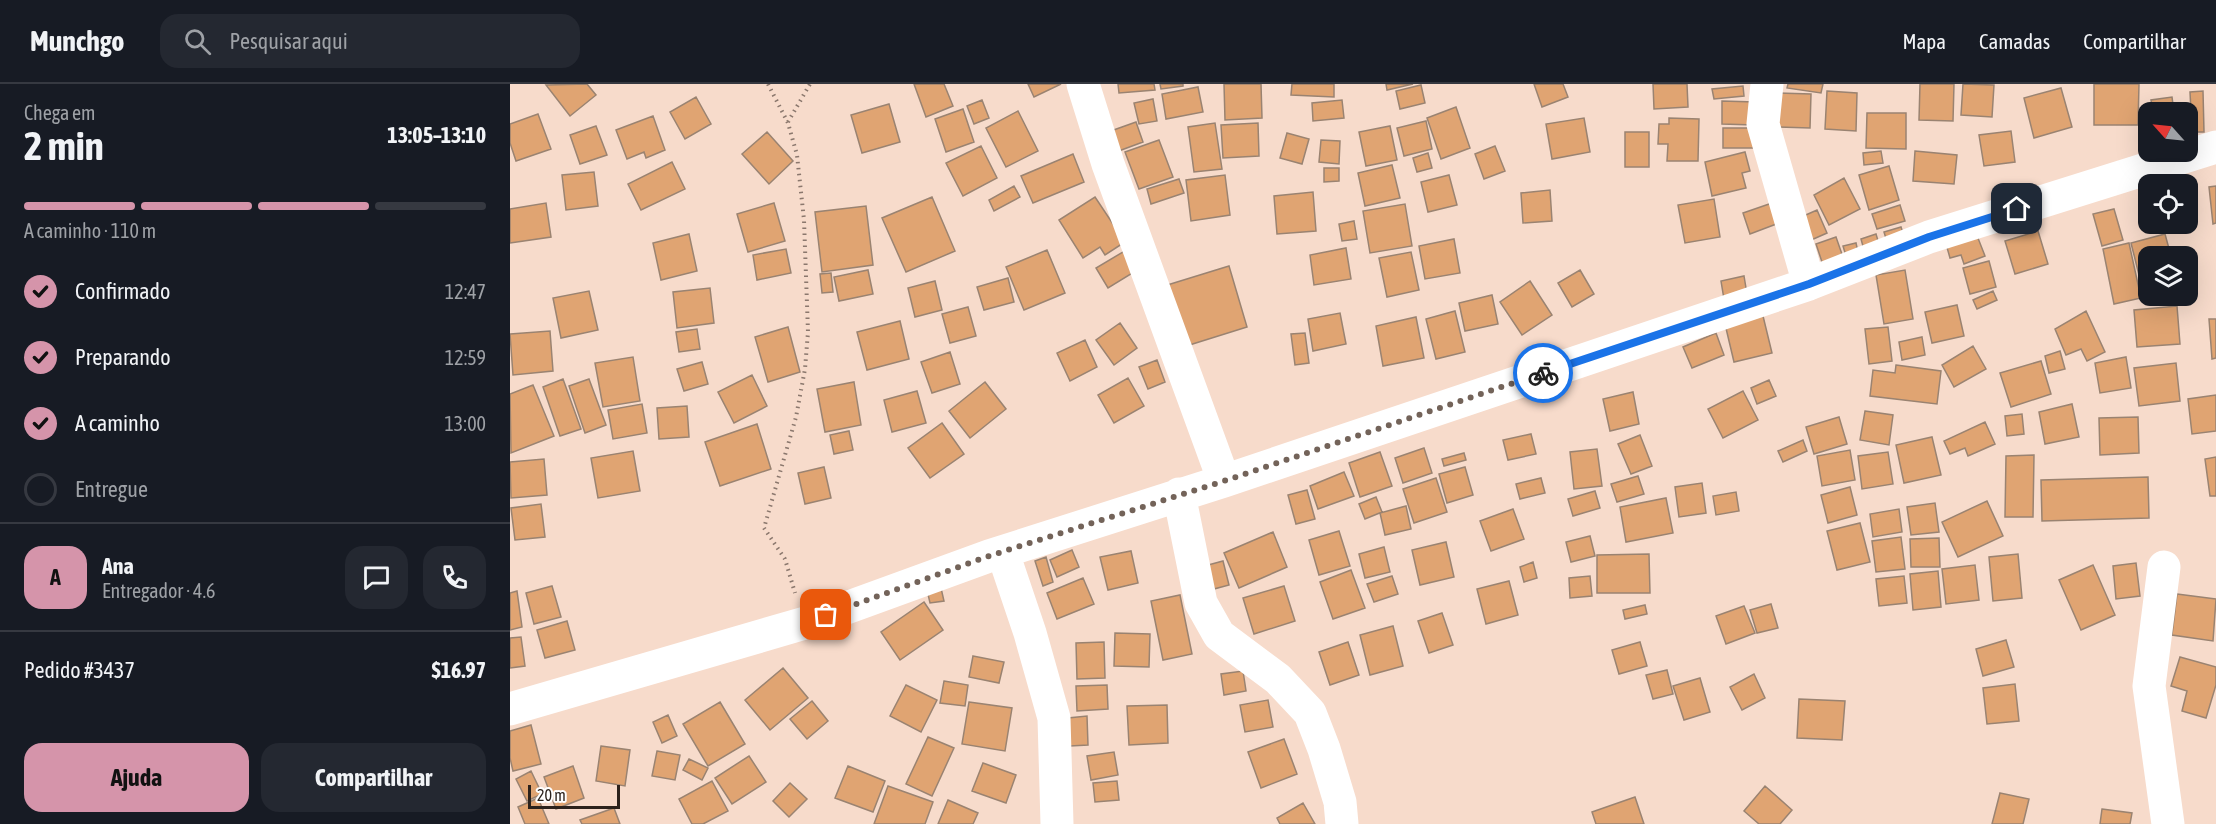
<!DOCTYPE html>
<html lang="pt">
<meta charset="utf-8">
<style>
body{margin:0;font-family:"Asap Condensed",sans-serif;background:#242831;color:#f1f3f6;height:100vh;display:flex;flex-direction:column;font-size:22px;white-space:nowrap}
*{box-sizing:border-box;margin:0}
p{font-size:20px;color:#9ea1a6}
.icon{flex:none;width:33px;height:33px;fill:none;stroke:currentColor;stroke-width:2;stroke-linecap:round;stroke-linejoin:round}
.map{position:relative;flex:1;overflow:hidden}
.sheet{display:flex;flex-direction:column;background:#171b24;width:510px}
.sheet>*{flex:none}
.needle{width:39px;rotate:297deg}
.tools{position:absolute;left:1628px;top:18px;display:grid;gap:12px}
.tools a{display:grid;place-items:center;width:60px;height:60px;border-radius:12px;background:#171b24;box-shadow:0 6px 24px #0002;font-size:30px}
.scale{position:absolute;left:18px;bottom:15px;width:92px;box-sizing:border-box;padding-left:6px;border:3px solid #2c221c;border-top:0;font-size:16px;line-height:21px;white-space:nowrap;color:#2c221c;-webkit-text-stroke:4px #fff;paint-order:stroke}
.pin{position:absolute;display:grid;place-items:center;width:51px;height:51px;color:#fff;margin:-26px;border-radius:12px;box-shadow:0 3px 9px #0006}
.courier{position:absolute;display:grid;place-items:center;width:60px;height:60px;margin:-30px;border:4px solid #1a73e8;border-radius:50%;background:#fff;color:#222;box-shadow:0 2px 8px #0007}
.summary em{font-style:normal;font-weight:700}
.summary div{display:flex;flex-direction:column-reverse}
.summary{display:flex;align-items:center;justify-content:space-between;height:102px;padding:0 24px}
h1{font-size:39px;font-weight:700;line-height:45px}
.bar{display:grid;grid-template-columns:repeat(4,1fr);gap:9px 6px;align-content:center;height:72px;padding:0 24px}
.bar i{height:8px;border-radius:4px;background:#363941}
.bar .selected{background:#d594aa}
.bar p{grid-column:span 4}
.line{display:flex;align-items:center;gap:15px;padding:0 24px;border-top:2px solid #363941}
.line div{flex:1}
.round{display:grid;place-items:center;flex:none;width:63px;height:63px;border-radius:18px;background:#242831}
ol{padding:0 24px;list-style:none}
li{display:flex;align-items:center;gap:18px;height:66px}
li p{margin-inline-start:auto}
li .icon{padding:6px;border-radius:50%;background:#d594aa;color:#111;stroke-width:4}
li:last-child{color:#9ea1a6}
li i{width:33px;height:33px;border:3px solid #363941;border-radius:50%}
.button{display:flex;gap:12px;margin-top:auto;padding:12px 24px}
.button a{flex:1;height:69px;border-radius:18px;background:#d594aa;color:#111;font-size:24px;font-weight:700;line-height:69px;text-align:center}
.button a+a{background:#242831;color:#f1f3f6}
header{display:flex;align-items:center;gap:36px;box-sizing:border-box;height:84px;padding:0 30px;background:#171b24;border-bottom:2px solid #363941}
header strong{font-size:28px}
nav{display:flex;gap:33px;margin-inline-start:auto;font-size:21px}
.search{width:420px;height:54px;background:#242831;display:flex;align-items:center;gap:15px;box-sizing:border-box;padding:0 21px;border-radius:18px;color:#9ea1a6;font-size:22px}
main{display:flex;flex:1;min-height:0}
.map>svg:first-child{display:block}
</style>
<header>
<strong>Munchgo</strong>
<div class="search"><svg class="icon" aria-label="search" viewBox="0 0 24 24"><circle cx="10" cy="10" r="6"/><path d="M15 15l6 6"/></svg>Pesquisar aqui</div>
<nav><a>Mapa</a><a>Camadas</a><a>Compartilhar</a></nav>
</header>
<main>
<section class="sheet">
<div class="summary"><div><h1>2 min</h1><p>Chega em</p></div><em>13:05–13:10</em></div>
<div class="bar"><i class="selected"></i><i class="selected"></i><i class="selected"></i><i></i><p>A caminho · 110 m</p></div>
<ol>
<li><svg class="icon" aria-label="check" viewBox="0 0 24 24"><path d="M5 12l5 5 9-10"/></svg>Confirmado<p>12:47</p></li>
<li><svg class="icon" aria-label="check" viewBox="0 0 24 24"><path d="M5 12l5 5 9-10"/></svg>Preparando<p>12:59</p></li>
<li><svg class="icon" aria-label="check" viewBox="0 0 24 24"><path d="M5 12l5 5 9-10"/></svg>A caminho<p>13:00</p></li>
<li><i></i>Entregue</li>
</ol>
<div class="line" style="height:108px"><b class="round" style="background:#d594aa;color:#111">A</b><div><b>Ana</b><p>Entregador · 4.6</p></div><a class="round"><svg class="icon" aria-label="chat" viewBox="0 0 24 24"><path d="M4 5h16v11H9l-5 4z"/></svg></a><a class="round"><svg class="icon" aria-label="phone" viewBox="0 0 24 24"><path d="M5 4h4l2 5-3 2q2 4 5 5l2-3 5 2v4C11 20 4 13 5 4z"/></svg></a></div>
<div class="line" style="height:78px"><div>Pedido #3437</div><b>$16.97</b></div>
<div class="button"><a>Ajuda</a><a>Compartilhar</a></div>
</section>
<div class="map">
<svg width="1706" height="740" viewBox="0 0 1706 740">
<rect width="100%" height="100%" fill="#f7dbcb"/>
<path fill="#e0a472" stroke="#9a8371" stroke-width="1.5" d="M77 0 86 11 60 32 36 1Z
M404 0H434L443 22 416 33Z
M518 0H551L524 13Z
M608 0H644L645 6 609 9Z
M650 0H673V2L651 5Z
M714 0H751L752 34 715 36Z
M782 0H824V13L781 11Z
M876 0H903L877 6Z
M1024 0H1053L1058 13 1032 23Z
M1143 0H1177L1178 23 1144 25Z
M1278 0H1313L1311 9 1277 4Z
M1410 0H1444L1443 37 1409 36Z
M1453 0 1484 1 1482 33 1451 31Z
M1584 0H1629L1628 41H1584Z
M911 1 915 19 890 25 886 7Z
M1233 2 1234 12 1204 15 1202 5Z
M688 3 693 28 656 35 652 10Z
M1551 4 1562 43 1524 54 1514 14Z
M1317 7 1347 9 1346 47 1315 45Z
M1693 7 1694 48H1682L1680 8Z
M1264 9 1301 10 1300 44 1264 43Z
M186 13 201 40 175 55 160 28Z
M1662 13 1664 28H1643L1641 16Z
M643 15 647 37 629 40 624 19Z
M472 16 479 34 464 40 457 22Z
M832 16 834 34 803 37 802 19Z
M1212 17 1245 18 1244 41 1212 40Z
M379 20 390 58 352 69 341 31Z
M946 23 960 64 931 75 917 34Z
M453 25 464 58 436 68 425 35Z
M508 27 528 67 496 83 476 44Z
M1357 29H1396V65L1356 64Z
M28 30 41 65 6 77 0 59V40Z
M143 32 155 66 136 74 134 68 117 75 106 46Z
M1074 34 1080 68 1042 75 1036 40Z
M1159 34 1189 35 1188 77H1157L1158 60H1148L1149 40H1159Z
M916 37 922 65 894 72 887 44Z
M626 38 633 58 606 68 598 48Z
M705 39 712 85 684 88 678 43Z
M748 39 749 72 713 74 711 41Z
M86 42 97 71 70 80 60 51Z
M880 42 887 76 856 82 849 48Z
M1213 44H1246V64H1213Z
M1501 47 1505 78 1474 82 1469 51Z
M257 48 283 77 259 100 232 70Z
M1115 48H1139V83H1115Z
M777 49 799 55 792 80 770 74Z
M649 56 663 93 629 105 615 68Z
M811 56 830 57 829 80 809 78Z
M471 62 487 94 453 112 436 79Z
M985 62 995 87 974 95 965 70Z
M1371 67 1373 79 1354 81 1353 69Z
M1405 67 1447 71 1444 100 1403 97Z
M1235 68 1240 87 1232 89 1236 104 1202 112 1195 78Z
M918 69 922 84 907 88 903 74Z
M563 70 574 98 523 119 511 92Z
M162 78 175 105 131 126 118 100Z
M882 81 890 114 855 122 848 89Z
M1379 82 1389 116 1359 126 1349 91Z
M814 84H829V97L814 98Z
M84 88 88 122 56 126 52 91Z
M715 91 720 131 681 137 676 96Z
M939 91 947 121 918 128 911 98Z
M1334 94 1350 125 1319 141 1304 111Z
M669 95 674 109 641 120 637 105Z
M504 102 510 113 484 127 479 116Z
M1706 102V139L1703 140 1699 103Z
M1040 106 1042 137 1013 139 1011 109Z
M803 108 806 147 767 150 764 112Z
M422 113 445 167 396 188 372 134Z
M585 113 615 158 595 171 590 163 573 174 549 136Z
M1204 115 1210 153 1175 159 1168 121Z
M36 119 41 153 0 159V125Z
M264 119 275 157 238 168 227 130Z
M1262 119 1269 139 1240 150 1233 129Z
M895 120 902 162 860 169 853 127Z
M1390 121 1395 137 1367 145 1362 130Z
M356 122 363 181 312 188 305 128Z
M1604 125 1613 156 1592 162 1583 130Z
M1307 126 1317 149 1299 157 1289 134Z
M844 137 847 155 832 157 829 140Z
M1391 143 1395 155 1378 161 1374 148Z
M1528 147 1538 180 1505 190 1495 157Z
M1466 149 1475 172 1454 180 1451 171 1440 174 1436 160Z
M179 150 187 187 151 196 143 159Z
M1366 150 1369 160 1354 166 1351 155Z
M1655 150 1661 172H1638V202L1632 203 1621 159Z
M1326 153 1334 176 1314 184 1306 160Z
M944 155 950 189 915 195 909 162Z
M1346 159 1348 168 1336 172 1333 162Z
M1619 159 1631 214 1604 220 1593 165Z
M836 164 841 195 804 201 800 171Z
M276 165 281 189 247 196 243 171Z
M618 165 629 185 598 204 586 184Z
M537 166 555 209 514 226 496 183Z
M901 168 909 206 877 213 869 174Z
M1479 177 1486 203 1460 210 1453 184Z
M719 182 737 243 673 263 654 202Z
M358 186 363 210 329 217 324 193Z
M1070 186 1084 210 1062 223 1048 199Z
M1395 186 1403 235 1374 240 1366 191Z
M321 189 323 208 312 209 310 190Z
M1234 192 1237 210 1214 215 1211 197Z
M498 194 504 218 474 226 467 203Z
M425 197 432 226 405 233 398 204Z
M1020 197 1042 231 1012 251 990 218Z
M200 204 204 239 167 244 163 208Z
M79 207 88 246 51 254 43 214Z
M1483 207 1487 216 1467 225 1463 216Z
M982 211 988 240 955 247 949 219Z
M1447 221 1454 252 1422 259 1415 228Z
M1667 222 1670 260 1627 263 1624 226Z
M458 223 466 252 440 259 432 230Z
M945 227 955 268 926 275 916 235Z
M1576 227 1595 268 1577 277 1571 265 1556 271 1545 245Z
M830 229 836 260 803 267 798 235Z
M1253 232 1262 269 1224 278 1215 240Z
M906 233 914 274 873 282 866 242Z
M1699 235H1706V274L1702 275Z
M390 237 399 275 357 286 347 248Z
M610 239 627 264 604 281 586 256Z
M278 243 290 288 258 298 245 253Z
M1378 243 1382 277 1359 280 1355 245Z
M187 245 190 265 169 268 166 248Z
M40 247 43 287 3 291 0 250Z
M795 249 799 279 785 281 781 250Z
M1206 249 1214 271 1182 284 1173 263Z
M1412 253 1415 271 1392 276 1389 258Z
M575 256 587 283 560 297 547 269Z
M1463 262 1476 285 1444 303 1432 281Z
M1550 267 1555 285 1539 289 1535 272Z
M440 268 450 300 422 309 411 278Z
M123 273 130 317 93 323 85 279Z
M1616 273 1621 304 1590 309 1585 279Z
M647 276 655 298 638 305 629 283Z
M1531 277 1541 310 1501 323 1490 289Z
M192 278 198 300 174 307 167 285Z
M1666 279 1670 317 1629 322 1624 284Z
M1386 281 1431 287 1427 320 1360 312 1363 286 1385 289Z
M242 291 257 322 224 339 208 308Z
M618 294 634 322 604 339 588 311Z
M53 295 71 345 50 352 33 303Z
M79 295 96 341 75 349 59 302Z
M1259 296 1266 312 1247 320 1241 304Z
M344 298 351 341 315 348 307 305Z
M475 298 496 325 460 354 439 327Z
M23 301 44 352 1 369 0 310Z
M407 307 416 339 382 348 374 316Z
M1233 307 1248 336 1213 354 1198 325Z
M1123 308 1129 340 1100 347 1093 315Z
M1706 311V347L1682 350 1678 315Z
M132 320 137 349 103 355 98 326Z
M1562 320 1569 353 1535 360 1529 328Z
M177 322 179 353 149 355 147 324Z
M1355 327 1383 331 1379 361 1350 356Z
M1512 330 1514 350 1497 352 1495 332Z
M1329 333 1337 360 1304 370 1296 343Z
M1628 333 1629 369 1590 371 1589 334Z
M1475 338 1485 360 1458 372 1455 364 1440 370 1434 357Z
M432 339 454 370 420 394 398 364Z
M247 340 261 385 210 402 195 358Z
M339 347 343 366 324 370 320 351Z
M1021 350 1026 370 998 376 993 356Z
M1130 351 1142 382 1121 390 1108 360Z
M1422 353 1431 391 1394 399 1386 361Z
M1293 356 1297 367 1273 378 1268 367Z
M914 364 922 389 893 399 885 374Z
M1087 365 1092 402 1064 405 1060 368Z
M1340 366 1345 396 1312 402 1307 372Z
M123 367 130 407 88 414 81 374Z
M870 368 882 402 850 413 839 379Z
M1378 368 1383 400 1352 405 1348 372Z
M954 369 956 376 934 382 932 375Z
M1524 371 1523 433H1495L1496 372Z
M1706 373V412H1700L1695 375Z
M34 375 37 411 1 414 0 378Z
M314 383 321 414 295 420 288 389Z
M955 383 963 411 937 419 929 390Z
M834 388 844 412 808 425 800 402Z
M1128 392 1134 410 1107 418 1101 400Z
M1638 393 1639 434 1532 437 1531 396Z
M926 394 937 428 904 439 893 405Z
M1031 394 1035 409 1010 415 1006 400Z
M1192 399 1196 429 1169 433 1165 403Z
M1340 403 1347 431 1318 439 1311 411Z
M797 406 805 435 786 440 778 411Z
M1085 407 1090 424 1063 432 1058 415Z
M1226 408 1229 427 1206 431 1203 412Z
M866 413 872 428 855 435 849 420Z
M1156 414 1163 449 1116 458 1110 423Z
M1477 417 1493 452 1448 473 1432 438Z
M1425 419 1429 448 1401 451 1397 423Z
M31 420 35 453 5 456 1 424Z
M896 422 901 445 875 451 870 429Z
M1003 425 1014 455 981 467 970 437Z
M1389 425 1392 448 1363 453 1360 430Z
M1350 439 1360 478 1327 486 1317 447Z
M829 447 840 482 809 491 799 456Z
M763 448 777 483 729 504 714 469Z
M1080 452 1085 472 1061 478 1056 458Z
M1391 453 1395 485 1366 488 1362 457Z
M1429 454 1430 483H1401L1400 455Z
M936 458 944 493 910 501 902 466Z
M874 463 880 488 855 494 849 470Z
M562 466 569 483 547 493 540 476Z
M621 467 628 499 598 506 590 473Z
M1139 470 1140 509H1087V471Z
M1508 470 1512 514 1483 517 1479 473Z
M536 473 543 498 533 502 525 477Z
M713 477 719 501 704 505 698 481Z
M1023 478 1027 494 1014 498 1010 483Z
M1626 479 1630 512 1606 515 1603 482Z
M1465 481 1469 516 1436 520 1432 485Z
M1583 481 1605 531 1571 546 1549 496Z
M841 486 855 524 823 535 810 498Z
M1428 487 1431 523 1403 526 1400 490Z
M882 492 888 510 864 518 857 500Z
M1080 492 1082 512 1060 514 1059 494Z
M1394 492 1397 519 1369 522 1366 495Z
M573 494 584 520 547 535 537 509Z
M999 497 1008 531 976 540 967 505Z
M42 502 51 533 24 540 16 509Z
M774 502 785 537 744 550 733 514Z
M431 504 434 517 420 519 417 506Z
M7 507 12 543 0 546V509Z
M1667 510 1706 515 1703 557 1662 551Z
M670 511 682 570 653 576 641 517Z
M414 518 433 546 390 576 371 548Z
M1261 520 1268 544 1247 549 1240 526Z
M1135 521 1137 530 1115 535 1113 526Z
M1234 522 1245 549 1216 560 1206 532Z
M932 529 943 561 919 569 908 537Z
M57 537 65 566 35 574 27 546Z
M883 542 893 582 860 591 850 551Z
M605 549 640 550 639 583 604 582Z
M11 553 15 582 0 584V554Z
M1496 556 1504 583 1473 592 1466 565Z
M594 558 595 594 567 595 566 559Z
M838 558 849 591 820 601 809 568Z
M1130 558 1137 582 1109 590 1102 566Z
M463 572 494 578 489 599 459 593Z
M1670 573 1706 583V601L1696 634 1672 627 1677 607 1661 602Z
M273 584 298 614 260 646 235 616Z
M1157 586 1163 610 1143 615 1136 591Z
M733 587 736 607 714 611 711 590Z
M1244 590 1255 614 1232 626 1220 603Z
M1190 594 1200 628 1174 636 1163 602Z
M434 597 458 601 455 622 430 619Z
M1505 600 1509 637 1477 640 1473 604Z
M396 601 427 616 411 648 380 632Z
M597 601 598 625 567 627 566 602Z
M1289 615 1335 617 1332 656 1287 654Z
M758 616 763 643 735 648 730 621Z
M302 617 318 637 297 655 280 635Z
M210 618 235 660 198 682 173 640Z
M459 618 502 624 495 667 452 660Z
M657 621 658 659 619 661 617 622Z
M158 631 167 652 152 659 143 638Z
M577 632 578 661 560 662 558 634Z
M21 641 31 680 3 687 0 674V647Z
M418 653 444 664 422 712 396 700Z
M774 655 787 690 751 704 738 668Z
M91 662 120 666 115 702 86 697Z
M147 667 170 671 165 696 142 692Z
M604 668 608 691 581 696 577 672Z
M239 672 256 698 222 720 205 694Z
M179 675 198 684 192 696 173 686Z
M473 679 506 691 496 719 462 707Z
M63 682 74 714 46 725 34 693Z
M338 682 375 697 363 728 325 714Z
M21 687 32 710 17 717 6 695Z
M202 697 218 727 193 740H182L169 715Z
M607 697 609 716 585 718 583 699Z
M280 699 297 715 279 733 263 717Z
M378 702 423 718 415 740H364Z
M1255 702 1282 726 1270 740H1249L1234 727Z
M1490 709 1519 715 1513 740H1482Z
M1125 713 1134 740H1086L1082 728Z
M28 714 39 740H15L8 723Z
M438 716 468 729 463 740H428Z
M793 719 805 740H770L767 734Z
M104 724 110 740H72L70 736Z
M1592 725 1622 729 1620 740H1590Z"/>
<g fill="none" stroke-linecap="round" stroke-linejoin="round">
<path stroke="#8a776d" stroke-width="4" stroke-dasharray="1.5 4.5" stroke-linecap="butt" d="M258 0 278 39 287 71 294 136 298 248 295 285 286 333 254 444 275 475 285 509
M278 38 300 0"/>
<path stroke="#fff" stroke-width="33" d="M573 0 598 80 714 397
M1257 0 1253 40 1299 200
M669 410 691 519 709 551 768 595 800 629 814 665 830 718 832 740
M493 469 520 549 544 634 547 740
M1654 483 1639 602 1658 740
M0 625 295 539 479 472 714 397 1299 200 1419 153 1706 63"/>
</g>
<g fill="none" stroke-linecap="round" stroke-linejoin="round">
<path stroke="#736359" stroke-width="6" stroke-dasharray="0 10.8" d="M316 531 479 472 714 397 1033 289"/>
<path stroke="#1a73e8" stroke-width="8" d="M1033 289 1299 200 1419 153 1507 125"/>
</g>
</svg>
<div class="tools">
<a><svg class="needle" viewBox="-14 -14 28 28"><path d="M0-13l5 13h-10z" fill="#e53935"/><path d="M0 13l5-13h-10z" fill="#9ea1a6"/></svg></a>
<a><svg class="icon" aria-label="locate" viewBox="0 0 24 24"><circle cx="12" cy="12" r="6"/><path d="M12 2v4M12 18v4M2 12h4M18 12h4"/></svg></a>
<a><svg class="icon" aria-label="layers" viewBox="0 0 24 24"><path d="M12 4l9 5-9 5-9-5zM3 14l9 5 9-5"/></svg></a>
</div>
<div class="scale">20 m</div>
<div class="pin" style="left:316px;top:531px;background:#ea580c"><svg class="icon" aria-label="bag" viewBox="0 0 24 24"><path d="M5 8h14l-1 12H6zM9 8a3 3 0 0 1 6 0"/></svg></div>
<div class="pin" style="left:1507px;top:125px;background:#1f2937"><svg class="icon" aria-label="home" viewBox="0 0 24 24"><path d="M3 11l9-7 9 7M6 9v11h12V9"/></svg></div>
<div class="courier" style="left:1033px;top:289px"><svg class="icon" aria-label="bike" viewBox="0 0 24 24"><circle cx="6" cy="16" r="4"/><circle cx="18" cy="16" r="4"/><path d="M6 16l4-8h5l3 8M10 8l3 8H6M13 5h3"/></svg></div>
</div>
</main>
